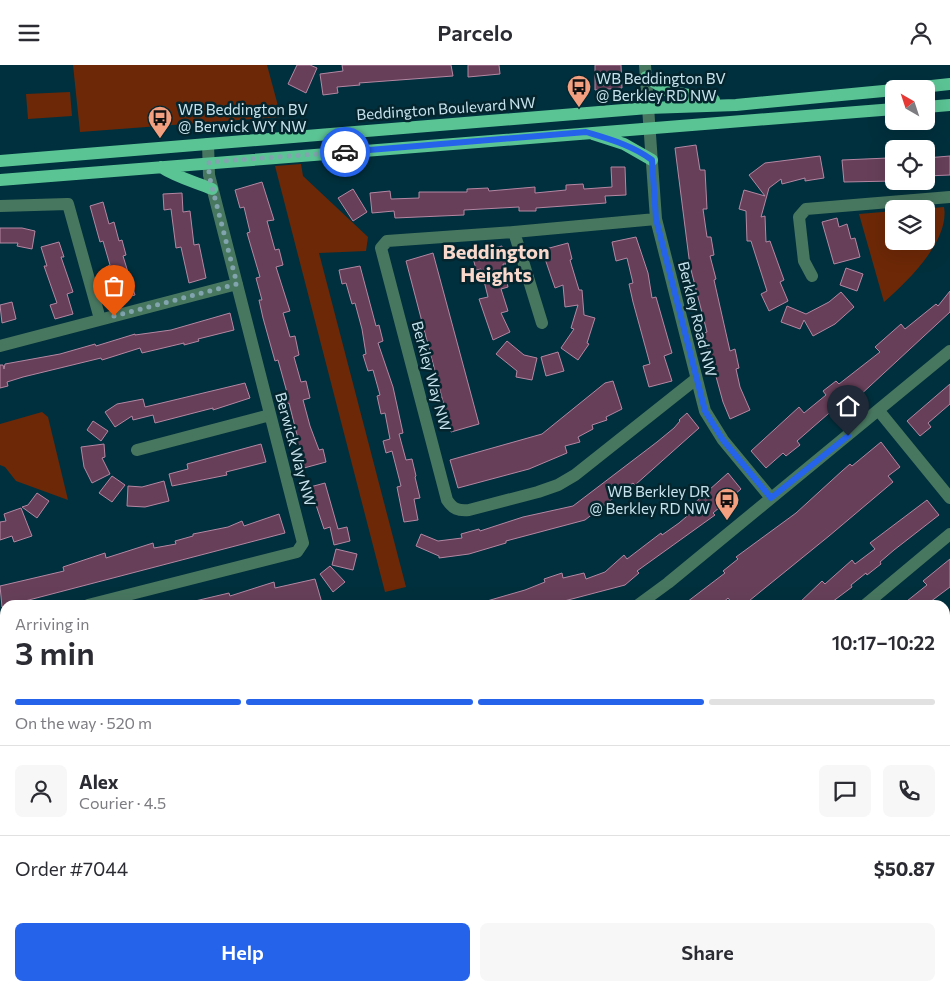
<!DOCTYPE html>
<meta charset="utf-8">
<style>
body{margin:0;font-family:Commissioner,sans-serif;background:#f7f7f7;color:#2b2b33;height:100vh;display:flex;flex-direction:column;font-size:19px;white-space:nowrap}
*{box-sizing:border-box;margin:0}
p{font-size:16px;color:#7c7c81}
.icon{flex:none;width:28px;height:28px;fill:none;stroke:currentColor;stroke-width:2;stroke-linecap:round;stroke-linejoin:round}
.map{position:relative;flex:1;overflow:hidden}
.drawer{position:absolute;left:0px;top:535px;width:950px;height:391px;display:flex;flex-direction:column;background:#fff;border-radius:15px 15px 0 0;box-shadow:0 5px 20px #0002}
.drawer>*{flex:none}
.needle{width:32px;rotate:321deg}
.controls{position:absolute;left:885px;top:15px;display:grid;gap:10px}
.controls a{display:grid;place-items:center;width:50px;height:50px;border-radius:8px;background:#fff;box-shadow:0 5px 20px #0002;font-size:25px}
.pin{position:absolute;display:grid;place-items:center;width:42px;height:42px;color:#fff;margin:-51px -21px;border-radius:50% 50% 50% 0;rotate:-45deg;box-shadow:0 0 5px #0007}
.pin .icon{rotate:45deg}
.courier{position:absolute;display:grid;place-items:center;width:50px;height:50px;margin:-25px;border:4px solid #2563eb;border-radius:50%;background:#fff;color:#222;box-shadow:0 1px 6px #0007}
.head em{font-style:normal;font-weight:600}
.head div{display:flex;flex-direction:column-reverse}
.head{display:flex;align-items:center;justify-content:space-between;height:85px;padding:0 15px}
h1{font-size:32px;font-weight:600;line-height:38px}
.bar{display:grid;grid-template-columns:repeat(4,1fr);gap:8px 5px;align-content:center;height:60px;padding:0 15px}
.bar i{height:6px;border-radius:4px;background:#e1e1e2}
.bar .current{background:#2563eb}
.bar p{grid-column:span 4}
.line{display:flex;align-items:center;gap:12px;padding:0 15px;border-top:1px solid #e1e1e2}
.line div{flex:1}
.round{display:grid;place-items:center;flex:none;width:52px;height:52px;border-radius:8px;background:#f7f7f7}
.primary-button{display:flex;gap:10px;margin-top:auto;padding:10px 15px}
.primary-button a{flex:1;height:58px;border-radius:8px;background:#2563eb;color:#fff;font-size:20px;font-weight:600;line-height:58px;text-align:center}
.primary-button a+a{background:#f7f7f7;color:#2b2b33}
header{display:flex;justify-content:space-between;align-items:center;height:65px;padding:0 15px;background:#fff;font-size:22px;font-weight:600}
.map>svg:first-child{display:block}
</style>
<header><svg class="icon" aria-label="menu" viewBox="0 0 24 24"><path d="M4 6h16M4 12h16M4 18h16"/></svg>Parcelo<svg class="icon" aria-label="person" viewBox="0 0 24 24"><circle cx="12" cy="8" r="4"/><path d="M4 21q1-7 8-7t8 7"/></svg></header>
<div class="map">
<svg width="950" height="926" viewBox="0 0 950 926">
<rect width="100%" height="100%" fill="#00303d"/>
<path fill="#6d2807" d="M73 0H267L281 52 80 67Z
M70 27 72 51 28 54 26 29Z
M301 99 303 111 368 172 366 186 319 188 406 522 385 527 275 101Z
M944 142C950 176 906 218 884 237L859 149 894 146V176H926V144H921Z
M42 347 48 352 68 435 16 416 5 402 0 400V359Z
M950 548V613L945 617V552Z
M486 921H577L571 926H487Z"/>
<path fill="#673f59" stroke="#b487a3" d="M297 0H310L317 3 306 28 288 19Z
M342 0H451L453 11 359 18 360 20 337 22 338 28 323 30 320 9 343 6Z
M468 0H499L500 9 468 12Z
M595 0H621L622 23 595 25Z
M696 80 700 105H705L707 144H703L707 172H711L714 190 710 191 716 214 714 215 730 286 735 284 739 303 736 304 740 322 750 345 730 354 723 337 709 286 708 287 704 268 707 267 690 201 683 146 675 83Z
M820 91 824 113 805 116V113L782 119 781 114 769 123 761 152 765 151 766 177 770 176 784 215 780 217 788 236 769 246 761 229 767 226 751 176H747L746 146 739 144 744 125 765 131 749 110 765 98Z
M950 91V110L926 111V93Z
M888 93H894V116L844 117 842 95Z
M611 102H625L626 130 605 131 606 138 536 143V146H519V142L464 145V150L395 153 394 146 372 148 370 128 390 126 391 134 419 133V127H467V124L488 123 489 126 535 122V128L566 125V120L583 119 584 124 612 122Z
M262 117 274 155 267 156 275 185 279 184 283 200 276 202 290 246 283 248 290 272 295 271 299 290 294 292 301 317 306 316 310 333 303 335 310 361 319 385 323 384 326 397 304 403 295 375 298 374 289 338 287 339 285 331H288L278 295 275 296 263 253 259 235H262L256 213 260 212 247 168 250 167 244 142 240 143 235 125Z
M353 124 367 147 353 156 338 133Z
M182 128 183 147 190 146 194 180 199 179 206 213 189 218 181 182 176 183 171 144 164 145 163 129Z
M103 137 109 159 114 157 119 176 122 175 126 190 123 191 135 230 117 235 106 202 110 200 103 176 100 177 90 141Z
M837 153 839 162 847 159 851 174 855 173 860 192 834 199 822 157Z
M0 163H22L35 166 32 184 17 181 18 178H0Z
M636 172 648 208 652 233 656 232 672 288 664 291 672 316 649 322 643 301 650 299 633 237 629 219 633 218 627 193 616 196 612 177Z
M59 177 64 192H61L73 227 67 229 73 249 55 254 50 240 57 238 44 201H47L41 182Z
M568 178 572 194 570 195 579 225H582L584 250 595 253 587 278 589 279 578 295 561 283 574 264 571 263 578 240 565 242 563 220 555 223 542 185Z
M502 181 506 199H503L508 222 501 224 508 246 501 248 510 267 493 275 479 234 488 232 481 204 476 205 472 188Z
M433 188 479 359 451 367 406 196Z
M360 201 376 261 379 260 383 276 378 278 393 322 403 368 399 369 406 395 412 394 416 411 415 412 420 433 414 434 418 455 404 457 397 422 401 421 392 386 386 388 383 376 390 374 385 348 381 349 377 331 380 330 373 305 368 306 363 290 366 289 362 264 355 238 352 239 346 218 342 219 339 205Z
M846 203 863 209 857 226 840 220Z
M950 226V247L857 333 854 330 837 344 836 342 797 376 800 380 786 391 783 388 766 403 751 386 799 342 804 348 826 330 823 326 836 316 839 319 880 287 875 282 901 259 905 264 936 239 938 241Z
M841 227 854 242 835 259 813 271 804 255 800 264 781 257 787 241 806 249 829 237Z
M12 237 16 254 2 258 0 240Z
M230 248 234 265 198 274 199 276 184 280V278L142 288 140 283 102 295 101 293 23 312 7 317 8 321 0 323V300H3L4 304 5 299 60 289 95 279 96 281 135 269V270L171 265Z
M507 276 524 290 537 293 532 315 516 312 517 306 496 289Z
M558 287 564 306 546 311 541 292Z
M613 316 622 344 606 352 607 355 592 360 593 364 578 372 580 377 565 381 567 388 529 404 458 423 450 395 542 369 605 318Z
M245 318 250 333 213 345V343L155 358 153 350 133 355 132 351 115 362 105 347 117 339 143 334 145 342Z
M950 319V339L928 358 931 362 920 371 907 356Z
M687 348 699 363 635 420 633 418 585 455 506 476V478L469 489 439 493V491L416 481 421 469 438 476 462 473 461 469 479 464 480 466 523 452 573 441 657 377 674 363 680 356 679 355Z
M93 356 108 366 101 376 87 365Z
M881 377 900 402 888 411 893 417 829 471 744 540H734L728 533 720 540H683L725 508 723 506 738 494 736 492 796 448 842 406 850 399 852 401Z
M104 379 105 392 102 393 110 409 92 418 84 402 81 382Z
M261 379 266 397 226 407 227 410 172 421 169 409 188 404 187 399Z
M728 408 741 424 713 448 715 450 637 506 639 508 625 520 549 540H481L480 538 525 525 545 517 544 514 562 508 563 513 584 508 586 514 605 507 624 490 627 494 661 468 662 470 679 458 693 446 690 442Z
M112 411 125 420 112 437 99 428Z
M164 416 169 436 145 442 127 441 128 421 142 422Z
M325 418 338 464 347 462 350 476 334 480 330 462 324 464 310 422Z
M37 428 49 436 37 453 22 442 28 440Z
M927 435 939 450 894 485 880 497 881 499 867 510 866 508 851 520 852 522 828 540H797L822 516 825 519 852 495 855 499 875 484 870 478Z
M21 443 32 471 14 477 12 471 0 475V457L6 456 4 449Z
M279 449 285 468 2 542 0 521 64 506 63 502 105 488 106 493 153 478 154 483 176 479 175 476 193 471V469L228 462 242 456 244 461Z
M336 484 357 489 353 505 332 500Z
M950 494V522L926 540H902L927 520 923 516Z
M330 501 345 517 333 527 320 509Z
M315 514 322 538 314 540H307L306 536 291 540H195V536L229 528 230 531 274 517 275 523Z"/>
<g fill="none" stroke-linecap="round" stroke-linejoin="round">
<path stroke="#487760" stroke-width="12" d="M645 0 656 154 705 346 723 375 771 433
M0 141 68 139 100 254
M656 154 514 167 387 176 381 183 447 435C453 444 458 446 469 445L538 427 558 420 575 410 696 314
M514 167 542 258
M812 211 804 196 799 152 806 144 950 132
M0 281 237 219
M879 346 950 433
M137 385 270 350
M88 540 297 487 303 478 209 110 208 79
M638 540 668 518 950 286
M865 540 950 469
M0 563 5 561
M0 652 5 661
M0 712 5 710
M945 725 950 721
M945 844 950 850
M0 868 5 875
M41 921 45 926
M208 921 212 926
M658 921 662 926
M835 921 839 926
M399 926 405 921"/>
<path stroke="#5bc495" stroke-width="12" d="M646 12 668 26 714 35
M904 24 950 19
M926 42 950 40
M593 69 624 79 652 95
M0 96 648 43 736 40 894 25
M161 102C176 112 195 117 212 124
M0 115 894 44"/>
</g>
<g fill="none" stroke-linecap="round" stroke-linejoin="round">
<path stroke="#81a4af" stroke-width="5" stroke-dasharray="0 9" d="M114 251 237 219 209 110V97L345 87"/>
<path stroke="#2563eb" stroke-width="6" d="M345 87 586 67C609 74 632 80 652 95L656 154 705 346 723 375 771 433 848 371"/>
</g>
<defs>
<symbol id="bus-pin" viewBox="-11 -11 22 30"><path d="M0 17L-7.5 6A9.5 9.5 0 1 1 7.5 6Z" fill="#f2a080" stroke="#05252e"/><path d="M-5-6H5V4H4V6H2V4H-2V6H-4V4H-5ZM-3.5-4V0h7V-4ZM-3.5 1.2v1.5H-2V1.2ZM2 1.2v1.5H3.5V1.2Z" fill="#111"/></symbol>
</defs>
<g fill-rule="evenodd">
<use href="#bus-pin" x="565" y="8" width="28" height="38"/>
<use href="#bus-pin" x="146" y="39" width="28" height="38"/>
<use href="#bus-pin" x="713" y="421" width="28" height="38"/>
</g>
<g text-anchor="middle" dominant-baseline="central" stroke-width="5" stroke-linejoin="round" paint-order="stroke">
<g font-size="15" fill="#c6e3ed" stroke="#05252e" text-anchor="start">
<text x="596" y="13">WB Beddington BV<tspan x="596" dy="17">@ Berkley RD NW</tspan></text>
<text x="178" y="44">WB Beddington BV<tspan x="178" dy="17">@ Berwick WY NW</tspan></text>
<text x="710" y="426" text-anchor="end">WB Berkley DR<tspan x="710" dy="17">@ Berkley RD NW</tspan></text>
</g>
<g font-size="15" fill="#c6e3ed" stroke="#05252e">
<text transform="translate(446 43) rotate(-4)">Beddington Boulevard NW</text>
<text transform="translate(698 254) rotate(76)">Berkley Road NW</text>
<text transform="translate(432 311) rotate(75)">Berkley Way NW</text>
<text transform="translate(296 384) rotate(75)">Berwick Way NW</text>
</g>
<g font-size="20" font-weight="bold" fill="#fad9cd" stroke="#05252e">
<text x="496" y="186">Beddington<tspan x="496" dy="23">Heights</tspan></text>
</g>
</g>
</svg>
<div class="controls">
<a><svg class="needle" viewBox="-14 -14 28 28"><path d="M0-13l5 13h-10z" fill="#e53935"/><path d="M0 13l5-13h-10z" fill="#7c7c81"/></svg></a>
<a><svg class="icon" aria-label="locate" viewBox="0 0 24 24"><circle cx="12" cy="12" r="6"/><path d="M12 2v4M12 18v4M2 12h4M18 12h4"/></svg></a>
<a><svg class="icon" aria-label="layers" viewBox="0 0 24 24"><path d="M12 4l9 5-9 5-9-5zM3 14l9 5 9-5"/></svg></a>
</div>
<div class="pin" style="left:114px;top:251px;background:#ea580c"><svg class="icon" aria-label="bag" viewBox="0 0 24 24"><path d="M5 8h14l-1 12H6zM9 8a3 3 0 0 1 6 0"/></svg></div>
<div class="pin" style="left:848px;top:371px;background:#1f2937"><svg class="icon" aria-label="home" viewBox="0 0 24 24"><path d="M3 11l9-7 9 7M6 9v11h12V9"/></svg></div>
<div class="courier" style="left:345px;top:87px"><svg class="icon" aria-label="car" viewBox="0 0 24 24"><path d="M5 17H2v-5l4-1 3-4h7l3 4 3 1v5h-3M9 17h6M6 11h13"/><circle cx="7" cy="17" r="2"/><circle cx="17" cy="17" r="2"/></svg></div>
<section class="drawer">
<div class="head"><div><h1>3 min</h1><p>Arriving in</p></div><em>10:17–10:22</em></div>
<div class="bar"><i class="current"></i><i class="current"></i><i class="current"></i><i></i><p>On the way · 520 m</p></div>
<div class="line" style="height:90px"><a class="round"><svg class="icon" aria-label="person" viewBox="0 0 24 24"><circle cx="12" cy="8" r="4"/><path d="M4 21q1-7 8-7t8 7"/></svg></a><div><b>Alex</b><p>Courier · 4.5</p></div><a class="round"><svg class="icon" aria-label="chat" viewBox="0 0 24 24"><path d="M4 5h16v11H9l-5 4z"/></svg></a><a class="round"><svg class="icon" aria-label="phone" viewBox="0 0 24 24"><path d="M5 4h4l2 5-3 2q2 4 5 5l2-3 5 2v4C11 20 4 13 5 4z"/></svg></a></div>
<div class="line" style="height:65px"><div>Order #7044</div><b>$50.87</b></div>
<div class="primary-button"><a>Help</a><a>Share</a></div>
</section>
</div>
